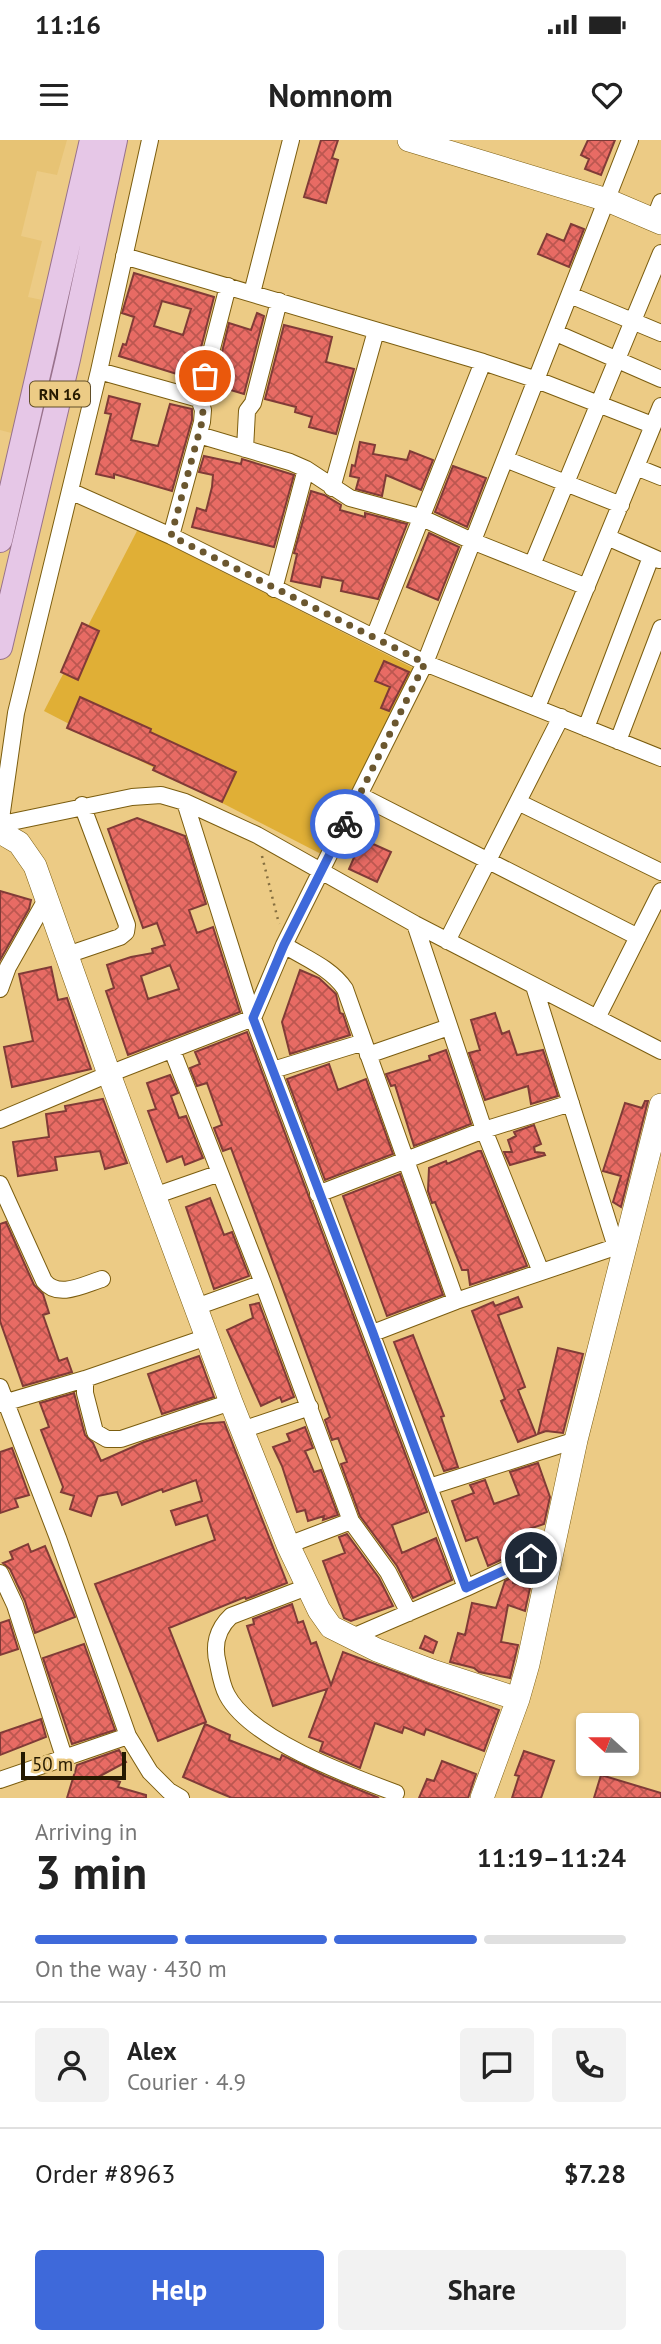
<!DOCTYPE html>
<meta charset="utf-8">
<style>
body{margin:0;font-family:"PT Sans",sans-serif;background:#f2f2f2;color:#222;height:100vh;display:flex;flex-direction:column;font-size:26px;white-space:nowrap}
*{box-sizing:border-box;margin:0}
p{font-size:23px;color:#767676}
.icon{flex:none;width:38px;height:38px;fill:none;stroke:currentColor;stroke-width:2;stroke-linecap:round;stroke-linejoin:round}
.map{position:relative;height:1658px;overflow:hidden}
.drawer{display:flex;flex-direction:column;background:#fff;flex:1}
.drawer>*{flex:none}
.needle{width:46px;rotate:291deg}
.fabs{position:absolute;left:576px;top:1573px;display:grid;gap:14px}
.fabs a{display:grid;place-items:center;width:63px;height:63px;border-radius:7px;background:#fff;box-shadow:0 2px 5px #0004;font-size:35px}
.scale{position:absolute;left:21px;bottom:18px;width:105px;box-sizing:border-box;padding-left:7px;border:4px solid #251900;border-top:0;font-size:19px;line-height:24px;white-space:nowrap;color:#251900;-webkit-text-stroke:5px #eccb85;paint-order:stroke}
.pin{position:absolute;display:grid;place-items:center;width:60px;height:60px;color:#fff;margin:-30px;border:4px solid #fff;border-radius:50%;box-shadow:0 2px 7px #0007}
.courier{position:absolute;display:grid;place-items:center;width:70px;height:70px;margin:-35px;border:5px solid #3e69da;border-radius:50%;background:#fff;color:#222;box-shadow:0 2px 9px #0007}
.summary em{font-style:normal;font-weight:600}
.summary div{display:flex;flex-direction:column-reverse}
.summary{display:flex;align-items:center;justify-content:space-between;height:119px;padding:0 35px}
h1{font-size:46px;font-weight:600;line-height:52px}
.bar{display:grid;grid-template-columns:repeat(4,1fr);gap:10px 7px;align-content:center;height:84px;padding:0 35px}
.bar i{height:9px;border-radius:5px;background:#e0e0e0}
.bar .on{background:#3e69da}
.bar p{grid-column:span 4}
.line{display:flex;align-items:center;gap:18px;padding:0 35px;border-top:2px solid #e0e0e0}
.line div{flex:1}
.round{display:grid;place-items:center;flex:none;width:74px;height:74px;border-radius:7px;background:#f2f2f2}
.action{display:flex;gap:14px;margin-top:auto;padding:14px 35px}
.action a{flex:1;height:80px;border-radius:7px;background:#3e69da;color:#fff;font-size:28px;font-weight:600;line-height:80px;text-align:center}
.action a+a{background:#f2f2f2;color:#222}
.status{display:flex;justify-content:space-between;align-items:center;height:49px;padding:0 35px;background:#fff;direction:ltr}
.status svg{height:19px;fill:currentColor}
header{display:flex;justify-content:space-between;align-items:center;height:91px;padding:0 35px;background:#fff;font-size:32px;font-weight:600}
.map>svg:first-child{display:block}
</style>
<div class="status"><b>11:16</b><svg viewBox="0 0 49 12"><path d="M0 12V9h3v3zM5 12V6h3v6zM10 12V3h3v9zM15 12V0h3v12zM26 1h20v11H26zM47 4h2v5h-2z"/></svg></div>
<header><svg class="icon" aria-label="menu" viewBox="0 0 24 24"><path d="M4 6h16M4 12h16M4 18h16"/></svg>Nomnom<svg class="icon" aria-label="heart" viewBox="0 0 24 24"><path d="M12 20l-8-8c-3-5 5-10 8-4 3-6 11-1 8 4z"/></svg></header>
<div class="map">
<svg width="661" height="1658" viewBox="0 0 661 1658">
<defs>
<pattern id="building-cross-hatch" width="8" height="8" patternUnits="userSpaceOnUse" patternTransform="scale(1.75)"><rect width="8" height="8" fill="#e86b64"/><path d="M0 0l8 8M0 8l8-8" fill="none" stroke="#bc5750"/></pattern>
</defs>
<rect width="100%" height="100%" fill="#eccb85"/>
<path fill="#e7c374" d="M0 0H67L57 35 37 31 21 96 42 101 28 157 47 161 15 294 0 290Z"/>
<path fill="#e0af36" d="M138 389 417 530 323 715 44 571Z"/>
<path fill="url(#building-cross-hatch)" stroke="#803b37" stroke-width="2" fill-rule="evenodd" d="M321 0H338L332 18 338 20 326 63 304 57Z
M588 0H615L601 35 585 29 589 19 581 15Z
M571 84 584 89 569 127 538 114 547 94 564 101Z
M134 133 214 157 193 239 119 216 123 204 126 205 134 177 122 173ZM162 161 191 169 183 195 154 186Z
M257 173 264 176 244 254 214 245 229 183 251 190Z
M284 185 332 197 326 222 354 229 336 294 309 287 312 277 295 272 296 267 265 259Z
M109 256 140 264 131 300 158 306 170 264 192 269V280L172 351 114 334V338L96 334 111 274 105 273Z
M360 302 375 305 373 314 407 320 410 311 433 320 421 350 386 335 382 356 356 349 359 338 350 336 352 325 355 326Z
M204 316 241 324 242 319 294 335 274 407 192 387 197 368 206 371 212 347 213 335 199 332Z
M453 326 486 338 467 387 435 372Z
M311 351 324 355 341 365 340 370 365 377V373L407 384 378 459 341 451 343 441 322 437 320 447 291 441 297 414 294 413Z
M429 393 459 407 438 460 407 447Z
M82 483 99 491 78 540 61 532Z
M384 521 409 532 389 571 381 568 390 547 375 541Z
M80 557 151 589 150 592 236 632 222 662 153 630 155 626 67 588Z
M137 678 185 696 206 764 189 770 197 793 213 787 240 872 128 915 106 851 114 848 107 825 131 817 153 813 152 809 165 805 157 783 143 788 108 689ZM170 825 179 849 148 859 141 836Z
M362 699 391 712 377 742 349 729Z
M0 751 31 760 29 769 0 820Z
M51 827 58 860 67 858 91 929 12 947 4 907 33 901 19 834Z
M300 830 319 838 336 854 340 873 343 874 350 895 290 914 282 882Z
M495 873 502 894 509 891 517 915 543 910 558 956 531 964 528 946 485 960 469 913 480 910 471 880Z
M247 892 427 1372 392 1385 402 1413 436 1398 452 1440 413 1458 397 1426 360 1376 341 1324 347 1322 338 1298 332 1300 325 1280 330 1277 231 1008 223 1011 214 988 222 985 207 943 197 946 190 928 200 924 195 912Z
M446 910 471 984 414 1006 395 945 391 946 386 934 430 920 429 916Z
M329 924 338 950 366 939 393 1014 325 1040 287 939Z
M170 935 178 953 171 956 179 978 186 976 203 1018 185 1025 182 1016 167 1022 148 971 156 969 147 943Z
M103 959 127 1023 105 1029 100 1011 55 1017 57 1030 18 1036 13 1002 49 997 46 974 66 971 65 966Z
M645 961H648L621 1067 613 1062 621 1036 603 1031 625 963 642 968Z
M534 985 541 1004 534 1007 535 1012 544 1013 545 1015 510 1025 504 1012H512L508 1000 516 996 514 992Z
M478 1011H481L527 1126 470 1145 468 1130H462L435 1062 432 1063 428 1051 429 1028 446 1021 447 1024Z
M400 1034 443 1155 387 1176 343 1056Z
M210 1058 224 1095 232 1092 249 1136 214 1149 186 1067Z
M6 1082 34 1145 43 1154 49 1173 43 1175 59 1221 67 1218 72 1232 23 1246 0 1181V1084Z
M518 1157 522 1167 498 1175 525 1247 518 1250 536 1295 518 1302 501 1261 505 1259 472 1171 493 1162 495 1166Z
M259 1163 294 1257 282 1262 280 1257 261 1266 227 1190 253 1178 250 1165Z
M413 1195 444 1276 441 1277 458 1327 444 1331 394 1202Z
M558 1208 583 1214 563 1293 546 1291 538 1294Z
M199 1216 214 1257 162 1274 148 1234Z
M74 1253 85 1295 93 1303 101 1321 144 1302 200 1284 224 1282 287 1443 246 1459 245 1457 169 1488 206 1582 158 1601 95 1444 215 1400 207 1375 176 1385 171 1371 202 1361 196 1340 163 1352 162 1349 122 1365 117 1352 98 1356 91 1376 70 1369 74 1356 61 1352 63 1347 41 1290 49 1287 40 1263Z
M305 1287 313 1308 305 1311 314 1332 321 1330 338 1375 323 1380 324 1376 308 1381 305 1370 297 1372 282 1326 273 1307 290 1301 287 1294Z
M12 1308 29 1355 15 1359 18 1367 0 1373V1312Z
M538 1323 550 1357 544 1384 514 1394 520 1411 488 1426 477 1397 466 1401 452 1361 474 1353 470 1345 485 1340 494 1364 519 1355 510 1332Z
M347 1394 379 1438 393 1466 351 1481 344 1478 323 1421 345 1413 339 1397Z
M28 1404 31 1412 45 1406 75 1477 35 1493 25 1461 10 1429 3 1423 13 1419 10 1412Z
M511 1438 513 1439V1443L530 1448 525 1471 508 1465 501 1502 518 1505 510 1538 479 1532 474 1528 450 1522 458 1493 465 1495 472 1463 496 1468 505 1441Z
M292 1464 298 1483 303 1481 311 1504 316 1502 331 1545 343 1512 499 1570 484 1611 426 1589 424 1595 404 1587 402 1593 375 1583 360 1628 320 1611 323 1602 309 1597 327 1549 273 1566 247 1486 254 1484 253 1479Z
M9 1480 18 1509 0 1515V1483Z
M425 1496 437 1502 433 1513 420 1508Z
M84 1504 115 1590 72 1604 43 1518Z
M41 1579 46 1597 0 1615V1593Z
M205 1584 230 1595 229 1600 280 1620 282 1615 325 1636 379 1658H232L213 1650 183 1637Z
M119 1610 126 1622 100 1636 120 1642 118 1647 146 1655V1658H67L77 1625Z
M524 1611 554 1621 541 1658H512L519 1636 515 1635Z
M442 1621 476 1634 468 1658H419L427 1639 434 1641Z
M601 1635 661 1653V1658H594Z"/>
<g fill="none" stroke-linecap="round" stroke-linejoin="round">
<defs>
<path id="street" d="M654 80 661 62
M124 116 483 222 374 497
M252 153 291 0
M570 155 661 193
M556 193 661 239
M483 222 537 240 652 285
M99 231 199 259
M199 295 290 322 306 329
M245 309 247 271 253 263 279 161
M505 319 621 365
M636 327 661 337
M332 348 376 191
M70 351 171 396 425 523 661 618
M171 396 202 282 203 270 199 259 228 146
M607 397 659 420
M532 425 661 113
M274 449 306 329 350 358 420 377 472 401 587 447
M537 567 661 266
M586 588 651 417
M618 601 661 488
M359 655 638 797
M185 662 253 878 429 1347 576 1300
M518 662 661 732
M2 684 132 657 161 655 185 662 257 695 415 784 661 911
M0 686 16 573 99 231 150 0
M415 784 484 990 541 1132
M447 801 561 577
M284 805C305 818 331 828 345 849L456 1161
M67 815 120 797 126 792 127 785 82 665
M534 846 616 1107
M0 849 8 827 47 758
M597 878 661 751
M172 910 263 1143 351 1381 388 1432 409 1473
M368 915 449 887
M273 930 364 902
M0 980 109 934 253 878 284 805 425 523 630 0
M0 1044 44 1141C58 1159 83 1145 102 1139
M318 1054 484 990 571 963
M154 1056 220 1033
M196 1167 263 1143
M373 1193 456 1161 624 1104
M207 1197 85 1239V1253L95 1292 107 1299H121L231 1262
M0 1247 58 1398 128 1596 150 1632 169 1651 181 1658
M0 1264 85 1239
M242 1290 310 1267
M288 1405 351 1381
M0 1433 15 1465 64 1617
M307 1447 231 1476C217 1489 213 1506 218 1524 220 1534 222 1546 227 1555 251 1600 350 1636 396 1653
M466 1448 552 1408
M350 1498 466 1448 429 1347
M0 1640 128 1596"/>
<path id="secondary" d="M409 0 607 60 661 83
M0 692 19 703 35 726 109 934 231 1262 288 1405 319 1470 331 1487 377 1510 432 1531 518 1559
M482 1658 518 1559 528 1524 576 1300 661 965"/>
<path id="primary" d="M0 400 92 0
M0 507 68 219 115 0"/>
</defs>
<use href="#street" stroke="#7b5d0f" stroke-width="18"/>
<use href="#secondary" stroke="#7b5d0f" stroke-width="24"/>
<use href="#primary" stroke="#98728c" stroke-width="26"/>
<path stroke="#856f40" stroke-width="2.5" stroke-dasharray="2 5" stroke-linecap="butt" d="M262 716 279 784"/>
<use href="#street" stroke="#fff" stroke-width="16"/>
<use href="#secondary" stroke="#fff" stroke-width="23"/>
<use href="#primary" stroke="#e6c7e7" stroke-width="24"/>
</g>
<g fill="none" stroke-linecap="round" stroke-linejoin="round">
<path stroke="#6b572f" stroke-width="7" stroke-dasharray="0 12.6" d="M205 236 199 259 203 270 202 282 171 396 425 523 345 684"/>
<path stroke="#3e69da" stroke-width="9" d="M345 684 284 805 253 878 373 1193 466 1448 531 1418"/>
</g>
<g text-anchor="middle" dominant-baseline="central" stroke-width="5" stroke-linejoin="round" paint-order="stroke">
<rect fill="#eccb85" stroke="#614e28" stroke-width="2" x="30" y="241.5" width="60" height="25" rx="5"/>
<g font-size="16" font-weight="bold" fill="#251900">
<text x="60" y="254">RN 16</text>
</g>
</g>
</svg>
<div class="fabs">
<a><svg class="needle" viewBox="-14 -14 28 28"><path d="M0-13l5 13h-10z" fill="#e53935"/><path d="M0 13l5-13h-10z" fill="#767676"/></svg></a>
</div>
<div class="scale">50 m</div>
<div class="pin" style="left:205px;top:236px;background:#ea580c"><svg class="icon" aria-label="bag" viewBox="0 0 24 24"><path d="M5 8h14l-1 12H6zM9 8a3 3 0 0 1 6 0"/></svg></div>
<div class="pin" style="left:531px;top:1418px;background:#1f2937"><svg class="icon" aria-label="home" viewBox="0 0 24 24"><path d="M3 11l9-7 9 7M6 9v11h12V9"/></svg></div>
<div class="courier" style="left:345px;top:684px"><svg class="icon" aria-label="bike" viewBox="0 0 24 24"><circle cx="6" cy="16" r="4"/><circle cx="18" cy="16" r="4"/><path d="M6 16l4-8h5l3 8M10 8l3 8H6M13 5h3"/></svg></div>
</div>
<section class="drawer">
<div class="summary"><div><h1>3 min</h1><p>Arriving in</p></div><em>11:19–11:24</em></div>
<div class="bar"><i class="on"></i><i class="on"></i><i class="on"></i><i></i><p>On the way · 430 m</p></div>
<div class="line" style="height:126px"><a class="round"><svg class="icon" aria-label="person" viewBox="0 0 24 24"><circle cx="12" cy="8" r="4"/><path d="M4 21q1-7 8-7t8 7"/></svg></a><div><b>Alex</b><p>Courier · 4.9</p></div><a class="round"><svg class="icon" aria-label="chat" viewBox="0 0 24 24"><path d="M4 5h16v11H9l-5 4z"/></svg></a><a class="round"><svg class="icon" aria-label="phone" viewBox="0 0 24 24"><path d="M5 4h4l2 5-3 2q2 4 5 5l2-3 5 2v4C11 20 4 13 5 4z"/></svg></a></div>
<div class="line" style="height:91px"><div>Order #8963</div><b>$7.28</b></div>
<div class="action"><a>Help</a><a>Share</a></div>
</section>
